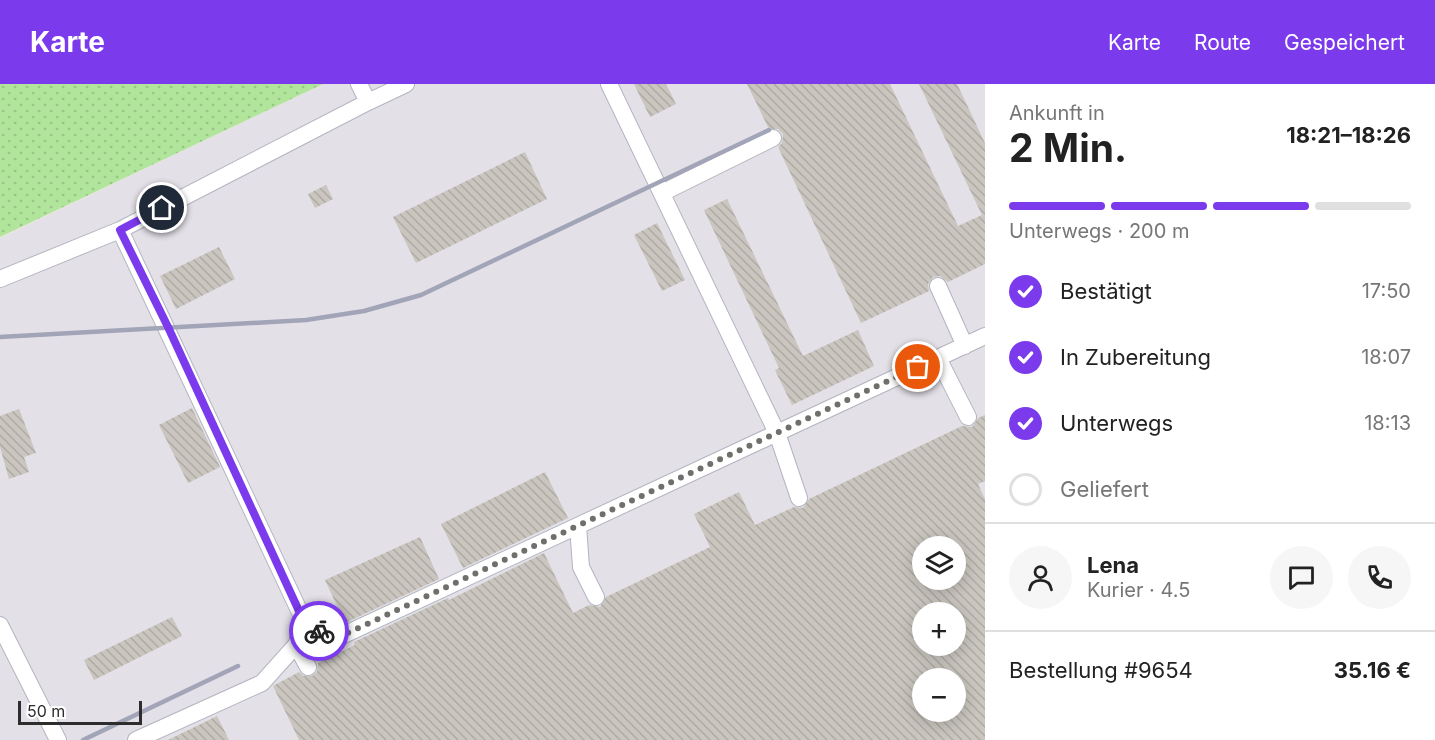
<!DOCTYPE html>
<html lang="de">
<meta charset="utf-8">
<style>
body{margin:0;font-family:Inter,sans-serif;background:#f6f6f6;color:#222;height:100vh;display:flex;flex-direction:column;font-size:22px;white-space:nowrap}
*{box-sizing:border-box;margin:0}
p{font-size:20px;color:#767676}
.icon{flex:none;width:33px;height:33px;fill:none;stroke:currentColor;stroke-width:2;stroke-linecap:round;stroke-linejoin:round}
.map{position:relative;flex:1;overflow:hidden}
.panel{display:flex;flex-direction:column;background:#fff;width:450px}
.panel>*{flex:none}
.fabs{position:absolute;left:912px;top:452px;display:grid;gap:12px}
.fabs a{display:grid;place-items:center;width:54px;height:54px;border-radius:50%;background:#fff;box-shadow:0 3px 15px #0003;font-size:30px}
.scale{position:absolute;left:18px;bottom:15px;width:124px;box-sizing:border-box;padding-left:6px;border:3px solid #2d2d2d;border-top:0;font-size:16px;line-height:21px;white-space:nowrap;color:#2d2d2d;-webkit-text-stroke:4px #fff;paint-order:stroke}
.pin{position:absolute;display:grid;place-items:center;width:51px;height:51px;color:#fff;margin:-26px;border:3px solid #fff;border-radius:50%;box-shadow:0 2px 6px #0007}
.courier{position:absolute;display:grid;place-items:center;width:60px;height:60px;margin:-30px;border:4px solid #7c3aed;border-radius:50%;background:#fff;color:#222;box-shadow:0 2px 8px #0007}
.summary em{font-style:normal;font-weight:700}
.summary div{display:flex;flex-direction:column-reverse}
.summary{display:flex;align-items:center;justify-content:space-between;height:102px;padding:0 24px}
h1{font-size:39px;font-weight:700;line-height:45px}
.bar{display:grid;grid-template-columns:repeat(4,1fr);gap:9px 6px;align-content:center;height:72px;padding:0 24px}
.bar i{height:8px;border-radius:4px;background:#e0e0e0}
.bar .on{background:#7c3aed}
.bar p{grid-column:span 4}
.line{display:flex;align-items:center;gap:15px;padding:0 24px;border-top:2px solid #e0e0e0}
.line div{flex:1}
.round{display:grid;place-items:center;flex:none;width:63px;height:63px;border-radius:32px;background:#f6f6f6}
ol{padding:0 24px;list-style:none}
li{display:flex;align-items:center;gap:18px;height:66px}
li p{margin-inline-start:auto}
li .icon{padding:6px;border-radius:50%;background:#7c3aed;color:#fff;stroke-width:4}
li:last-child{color:#767676}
li i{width:33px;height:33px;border:3px solid #e0e0e0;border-radius:50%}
header{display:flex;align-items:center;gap:36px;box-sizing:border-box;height:84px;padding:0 30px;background:#7c3aed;color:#fff}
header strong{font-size:28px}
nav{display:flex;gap:33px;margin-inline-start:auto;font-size:21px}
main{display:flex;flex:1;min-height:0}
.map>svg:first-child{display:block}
</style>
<header>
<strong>Karte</strong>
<nav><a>Karte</a><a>Route</a><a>Gespeichert</a></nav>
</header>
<main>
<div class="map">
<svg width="985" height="656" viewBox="0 0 985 656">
<defs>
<pattern id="grass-dots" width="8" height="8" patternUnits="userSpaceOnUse" patternTransform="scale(1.5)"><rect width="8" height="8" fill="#b1e59c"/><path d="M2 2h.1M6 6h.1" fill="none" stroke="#99c587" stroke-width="1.8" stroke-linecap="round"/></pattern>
<pattern id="building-back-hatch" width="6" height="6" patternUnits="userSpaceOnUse" patternTransform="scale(1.5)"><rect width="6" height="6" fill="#cac6bf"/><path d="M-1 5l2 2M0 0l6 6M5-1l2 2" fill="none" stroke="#aeaaa4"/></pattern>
</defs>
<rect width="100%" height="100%" fill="#efe9e0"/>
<path fill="#e3e0e7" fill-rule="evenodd" d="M323 0H985V656H0V154ZM922 462H956V495H922ZM922 528H956V561H922ZM922 594H956V627H922Z"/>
<path fill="url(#grass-dots)" d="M0 0H323L0 153Z"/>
<path fill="url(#building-back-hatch)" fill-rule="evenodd" d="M634 0H666L676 20 650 33Z
M747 0H890L958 142 982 131 919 0H957L985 59V180L948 198 940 192 933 193 928 200 929 207 861 239 778 63 782 59 783 50 778 45H769Z
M525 68 547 115 416 179 393 133Z
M326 101 333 115 315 124 308 110Z
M727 115 803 272 858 246 874 282 792 321 775 286 779 284 704 126Z
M657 139 685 196 662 207 634 151Z
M219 163 235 195 176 225 160 192Z
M192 324 220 383 188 399 159 341Z
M19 325 36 369 24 373 29 388 9 395 0 363V332Z
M985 331V397L978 400 985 415V656H299L273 602 299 588 303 592H312L317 588 318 579 355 561 354 558 448 514 449 516 544 469 573 529 589 521 600 523 606 513 710 463 694 430 739 408 755 441 794 423 803 424 809 415 962 342 972 343 978 334ZM922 462H956V495H922ZM922 528H956V561H922ZM922 594H956V627H922Z
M545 388 568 434 463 484 441 440Z
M420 453 439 495 345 539 325 496Z
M172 533 182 552 94 596 84 576Z
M217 632 229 656H168Z"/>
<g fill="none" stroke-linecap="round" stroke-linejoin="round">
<defs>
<path id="minor" d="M359 0 368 18 406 0
M609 0 777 349 799 414
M368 18 120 146 305 539 335 555 985 252
M662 109 773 54
M0 195 120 146
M938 202 965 262
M938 274 968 333
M578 442 581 483 596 513
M0 541 58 656
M296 561 308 583
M136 656 262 599 296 561 305 539"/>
</defs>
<use href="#minor" stroke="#b3b5c0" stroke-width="18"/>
<use href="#minor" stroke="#fff" stroke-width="16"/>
<path stroke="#a2a4b7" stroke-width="4.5" d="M0 253 306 236 364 227 421 211 769 46
M83 656 238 582"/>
</g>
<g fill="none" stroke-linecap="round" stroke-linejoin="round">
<path stroke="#716f6c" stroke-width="6" stroke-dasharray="0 10.8" d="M319 547 335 555 918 283"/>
<path stroke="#7c3aed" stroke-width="8" d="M162 124 120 146 168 243 305 540 319 547"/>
</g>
</svg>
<div class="fabs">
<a><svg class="icon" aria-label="layers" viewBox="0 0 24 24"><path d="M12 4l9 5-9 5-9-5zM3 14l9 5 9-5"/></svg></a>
<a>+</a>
<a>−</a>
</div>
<div class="scale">50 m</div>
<div class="pin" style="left:918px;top:283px;background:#ea580c"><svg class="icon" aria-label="bag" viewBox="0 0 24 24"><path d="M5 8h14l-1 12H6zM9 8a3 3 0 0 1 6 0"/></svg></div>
<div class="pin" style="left:162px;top:124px;background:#1f2937"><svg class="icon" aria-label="home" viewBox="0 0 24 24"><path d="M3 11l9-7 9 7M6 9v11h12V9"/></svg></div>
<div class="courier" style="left:319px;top:547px"><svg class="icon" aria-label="bike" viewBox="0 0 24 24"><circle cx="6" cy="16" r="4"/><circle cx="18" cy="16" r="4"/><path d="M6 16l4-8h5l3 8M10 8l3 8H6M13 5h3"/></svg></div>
</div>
<section class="panel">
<div class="summary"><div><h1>2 Min.</h1><p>Ankunft in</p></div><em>18:21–18:26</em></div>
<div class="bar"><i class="on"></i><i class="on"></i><i class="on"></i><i></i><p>Unterwegs · 200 m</p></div>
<ol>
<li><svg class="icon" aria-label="check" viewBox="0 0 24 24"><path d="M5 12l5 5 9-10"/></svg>Bestätigt<p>17:50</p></li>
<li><svg class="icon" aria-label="check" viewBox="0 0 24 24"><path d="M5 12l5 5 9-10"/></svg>In Zubereitung<p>18:07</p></li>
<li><svg class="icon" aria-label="check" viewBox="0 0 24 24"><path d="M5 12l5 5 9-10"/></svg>Unterwegs<p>18:13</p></li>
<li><i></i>Geliefert</li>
</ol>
<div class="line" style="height:108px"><a class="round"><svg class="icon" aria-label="person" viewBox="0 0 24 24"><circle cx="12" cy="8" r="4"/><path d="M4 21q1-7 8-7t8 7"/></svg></a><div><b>Lena</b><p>Kurier · 4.5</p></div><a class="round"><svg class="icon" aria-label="chat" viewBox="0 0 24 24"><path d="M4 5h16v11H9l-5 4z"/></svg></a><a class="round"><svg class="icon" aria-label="phone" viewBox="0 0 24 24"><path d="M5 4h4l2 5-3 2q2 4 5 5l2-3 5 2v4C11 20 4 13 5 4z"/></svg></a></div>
<div class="line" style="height:78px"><div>Bestellung #9654</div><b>35.16 €</b></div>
</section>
</main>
